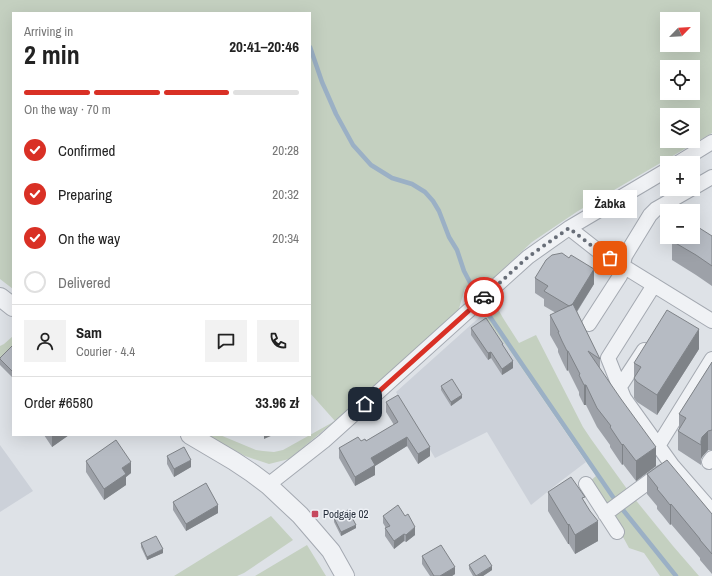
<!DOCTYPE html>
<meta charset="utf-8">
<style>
body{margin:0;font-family:"Archivo Narrow",sans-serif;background:#f2f2f2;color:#222;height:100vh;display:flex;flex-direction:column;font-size:15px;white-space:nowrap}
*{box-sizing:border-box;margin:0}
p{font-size:13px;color:#767676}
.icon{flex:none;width:22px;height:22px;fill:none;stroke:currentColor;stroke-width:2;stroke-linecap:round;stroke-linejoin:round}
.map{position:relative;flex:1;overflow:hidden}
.drawer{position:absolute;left:12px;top:12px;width:299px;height:424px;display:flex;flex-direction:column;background:#fff;border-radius:0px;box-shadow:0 4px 16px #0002}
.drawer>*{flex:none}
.needle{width:26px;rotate:65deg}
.fabs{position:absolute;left:660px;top:12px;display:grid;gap:8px}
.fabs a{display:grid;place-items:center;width:40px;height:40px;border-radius:0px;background:#fff;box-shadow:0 4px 16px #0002;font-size:20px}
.pin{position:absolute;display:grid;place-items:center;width:34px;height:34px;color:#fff;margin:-17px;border-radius:8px;box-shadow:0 2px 6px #0006}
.courier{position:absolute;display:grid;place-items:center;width:40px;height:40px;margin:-20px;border:3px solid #d93025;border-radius:50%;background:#fff;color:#222;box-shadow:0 1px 5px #0007}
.bubble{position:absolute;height:28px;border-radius:0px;background:#fff;box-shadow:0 4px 16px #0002;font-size:13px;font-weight:700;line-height:28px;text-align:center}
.overview em{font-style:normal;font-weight:700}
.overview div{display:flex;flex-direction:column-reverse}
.overview{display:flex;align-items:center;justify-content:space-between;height:68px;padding:0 12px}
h1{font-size:26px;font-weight:700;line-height:30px}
.bar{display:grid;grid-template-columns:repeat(4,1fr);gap:6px 4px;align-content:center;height:48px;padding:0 12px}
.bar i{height:5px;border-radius:3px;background:#e0e0e0}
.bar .on{background:#d93025}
.bar p{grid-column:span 4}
.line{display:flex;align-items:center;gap:10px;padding:0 12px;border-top:1px solid #e0e0e0}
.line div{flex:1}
.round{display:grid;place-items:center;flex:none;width:42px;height:42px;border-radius:0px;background:#f2f2f2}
ol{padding:0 12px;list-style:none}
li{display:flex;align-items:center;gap:12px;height:44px}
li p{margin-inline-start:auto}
li .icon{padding:4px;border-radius:50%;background:#d93025;color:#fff;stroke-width:4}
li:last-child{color:#767676}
li i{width:22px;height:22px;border:2px solid #e0e0e0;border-radius:50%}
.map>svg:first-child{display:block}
</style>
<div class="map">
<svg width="712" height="576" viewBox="0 0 712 576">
<rect width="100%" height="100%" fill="#dee2e7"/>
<path fill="#ccd1d9" d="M483 314 510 351 586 462 561 481 531 505 487 432 435 458 396 392Z
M0 445 33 491 0 512Z"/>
<path fill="#c4d0c0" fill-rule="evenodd" d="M0 0H712V133L578 211 532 242 484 287 478 281 465 288 458 312 335 421 289 459 269 464 245 456 206 435H220L256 450 263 451 274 452 283 450 335 421 310 393V13H13V289L0 279ZM667 19H693V45H667ZM667 67H693V93H667ZM667 115H693V141H667Z
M495 303 500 308 498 309 503 318 519 343 536 335 583 427 591 439 627 489 605 506 588 483 596 476 510 351 483 314Z
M13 336V348L0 360V346L4 344Z
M634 498 673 546 699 576H660L644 553 629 548 611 515Z
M271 516 293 540 244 573 237 576H174Z
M307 545 326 576H255Z"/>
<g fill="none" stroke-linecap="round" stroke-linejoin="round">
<path stroke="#9bb0c5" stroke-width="4.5" d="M310 47 322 82 336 114 353 145 371 165 392 178 412 184 425 192 433 201 439 211 449 237 457 250 464 271 476 294
M484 308 524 367 613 497
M623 510 676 576"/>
<defs>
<path id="minor" d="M678 163 712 142
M693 188 712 177
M569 228 597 250 712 321
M654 285 608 358 624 398 672 465 712 511
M589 324 620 276 625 256 650 215 656 209 691 189
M619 388 644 350
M658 446 712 359
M709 462 712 458
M586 484 617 532
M268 485 324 441 528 257 569 228 667 170
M605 514 662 472"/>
<path id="tertiary" d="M0 297 13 307
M190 435 234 461 252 473 268 485 300 515 331 551 345 576"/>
</defs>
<use href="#minor" stroke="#a4a9b1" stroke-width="16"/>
<use href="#tertiary" stroke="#a4a9b1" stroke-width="20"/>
<use href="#minor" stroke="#f0f2f5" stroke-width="14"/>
<use href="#tertiary" stroke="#f0f2f5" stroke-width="18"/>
</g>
<path fill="#9da1a8" d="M712 236V286L696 275 672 260V241Z
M535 278 594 284 577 312 600 359V369L656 466 636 481 623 464 622 465 610 447V445L597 427 586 405H584L579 395V392L568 370 567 371 562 361 558 352V349L550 335V315L556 313 544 306V299L535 293Z
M471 328 503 346 513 368 502 375 491 358 488 360 471 335Z
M13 345V378L0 365V358Z
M699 349 657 415 637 402 634 398V363Z
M712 362V450H708L702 457 701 459V465L678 450V431L679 429V414Z
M441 386 462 398 451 406 441 390Z
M386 402 430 456 418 464 407 446 375 466V475L355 486 339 458V448L361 441H366L394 425 386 412Z
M44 435H69L52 447Z
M167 456 191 467 174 477 167 464Z
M86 461 131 473 126 477V485L104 500 86 472Z
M647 474 701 501 712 514V574L700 560V558L671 524 670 525 663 516 657 509V506L647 494Z
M548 492 585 502 598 541 575 554 569 544H568L548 511Z
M173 502 218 513 186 531 173 510Z
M383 516 415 535 406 542 404 541 394 549 385 536V528H386L383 523Z
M334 518 356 528 341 536 334 522Z
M141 543 163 553 147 560 141 547Z
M422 556 455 574 452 576H430L422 564Z
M469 565 492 570 483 576H473L469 569Z"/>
<path fill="#7f8388" d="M594 269V284L570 322V307Z
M699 329V349L657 415V395Z
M567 351H568V370L567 371Z
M491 352V358L488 360V353Z
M513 361V368L502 375V369Z
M584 385H586V405H584Z
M462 395V398L451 406V402Z
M708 431V450L702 457 701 459V441L702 437Z
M52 435H69L52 447Z
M264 435H273L264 439Z
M407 437V446L375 466V475L355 486V477L371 458Z
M623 444V464L622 465V445Z
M430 447V456L418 464V454Z
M656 447V466L636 481V461Z
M191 460V467L174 477V469Z
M131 462V473L126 477V485L104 500V489L122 468Z
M671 504V524L670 525V505Z
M218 505V513L186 531V524Z
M598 521V541L575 554V535Z
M569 524V544H568V525Z
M356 525V528L341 536V532Z
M415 527V535L406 542V535Z
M404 534V541L394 549V541Z
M163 549V553L147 560V557Z
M492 566V570L483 576H477Z
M455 567V574L452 576H440Z"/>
<path fill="#b6bbc3" stroke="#7f8388" d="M693 224 712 236V266L696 255 672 241 674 237H693Z
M562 253 569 258 571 255 594 269 572 305 569 306 544 291 548 286 535 278 546 260 552 255Z
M573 304 600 359 588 351 621 399 656 447 636 461 623 444 622 445 610 427 611 426 597 408 586 385H584L579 375 580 374 568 351H567L562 341 558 332H559L550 315Z
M667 310 699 329 657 395 637 382 634 378 641 367 634 363Z
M486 318 503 344H502L513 361 502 369 491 352 488 353 471 328Z
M13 345V372L0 359V358Z
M712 362V430L708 431 702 437 701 441V445L678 431 686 418 679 414Z
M452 379 462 395 451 402 441 386Z
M398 395 430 447 418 454 407 437 371 458 375 465 355 477 339 448 358 437 361 441 365 439 366 441 398 422 386 402Z
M116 440 131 462 122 468 126 474 104 489 86 461Z
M184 447 191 460 174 469 167 456Z
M667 460 712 514V554L700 540V539L671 504 670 505 663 496 657 489 658 488 647 474Z
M571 477 585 497 582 498 590 511 598 521 575 535 569 524 568 525 548 492Z
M206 483 218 505 186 524 173 502Z
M398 505 405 516 408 514 415 527 406 535 404 534 394 541 385 528 390 526 383 516Z
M348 510 356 525 341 532 334 518Z
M156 536 163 549 147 557 141 543Z
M441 545 455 567 440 576H434L422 556Z
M485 555 492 566 476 576 469 565Z"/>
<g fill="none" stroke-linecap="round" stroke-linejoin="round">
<path stroke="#686e78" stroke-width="4" stroke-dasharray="0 7.2" d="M484 297 528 257 569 228 597 250 610 258"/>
<path stroke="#d93025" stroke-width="5" d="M365 404 484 297"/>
</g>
<rect fill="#c6485e" stroke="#edf0f5" stroke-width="1.5" x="311" y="510" width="8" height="8" rx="2"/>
<g text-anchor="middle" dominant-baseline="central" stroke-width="3" stroke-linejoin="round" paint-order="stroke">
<g font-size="11" fill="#28303d" stroke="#edf0f5" text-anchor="start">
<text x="323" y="514">Podgaje 02</text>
</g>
</g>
</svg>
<div class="fabs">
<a><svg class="needle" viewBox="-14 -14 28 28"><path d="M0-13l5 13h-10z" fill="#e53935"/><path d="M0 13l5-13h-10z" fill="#767676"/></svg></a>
<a><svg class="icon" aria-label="locate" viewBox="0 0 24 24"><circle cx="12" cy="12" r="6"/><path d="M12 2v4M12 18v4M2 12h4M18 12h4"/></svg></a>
<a><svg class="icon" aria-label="layers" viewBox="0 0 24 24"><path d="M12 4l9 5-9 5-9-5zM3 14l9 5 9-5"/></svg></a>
<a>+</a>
<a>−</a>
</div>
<div class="pin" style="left:610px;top:258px;background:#ea580c"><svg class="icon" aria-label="bag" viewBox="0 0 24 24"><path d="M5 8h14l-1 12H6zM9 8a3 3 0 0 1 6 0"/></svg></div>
<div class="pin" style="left:365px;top:404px;background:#1f2937"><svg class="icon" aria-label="home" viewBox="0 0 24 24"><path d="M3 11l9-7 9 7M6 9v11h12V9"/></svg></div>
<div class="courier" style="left:484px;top:297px"><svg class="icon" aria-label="car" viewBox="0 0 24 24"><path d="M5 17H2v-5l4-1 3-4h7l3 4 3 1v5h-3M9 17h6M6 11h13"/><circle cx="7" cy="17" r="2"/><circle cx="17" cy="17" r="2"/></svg></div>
<div class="bubble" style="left:583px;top:190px;width:54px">Żabka</div>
<section class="drawer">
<div class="overview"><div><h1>2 min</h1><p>Arriving in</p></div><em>20:41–20:46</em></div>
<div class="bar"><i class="on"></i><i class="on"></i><i class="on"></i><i></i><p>On the way · 70 m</p></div>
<ol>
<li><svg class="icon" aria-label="check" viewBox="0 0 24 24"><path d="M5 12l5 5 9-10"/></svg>Confirmed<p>20:28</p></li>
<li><svg class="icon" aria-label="check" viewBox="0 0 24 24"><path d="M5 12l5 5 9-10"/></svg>Preparing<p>20:32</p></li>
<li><svg class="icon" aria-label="check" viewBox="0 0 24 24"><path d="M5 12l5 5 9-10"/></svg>On the way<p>20:34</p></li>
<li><i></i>Delivered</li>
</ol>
<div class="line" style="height:72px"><a class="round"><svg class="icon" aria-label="person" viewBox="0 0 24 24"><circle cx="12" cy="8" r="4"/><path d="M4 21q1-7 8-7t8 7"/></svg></a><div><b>Sam</b><p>Courier · 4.4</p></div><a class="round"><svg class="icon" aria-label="chat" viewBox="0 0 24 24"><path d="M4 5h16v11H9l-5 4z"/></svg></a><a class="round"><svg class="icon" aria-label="phone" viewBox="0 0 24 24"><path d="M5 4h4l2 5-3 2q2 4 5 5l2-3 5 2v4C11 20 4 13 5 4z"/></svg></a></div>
<div class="line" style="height:52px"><div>Order #6580</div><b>33.96 zł</b></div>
</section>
</div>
